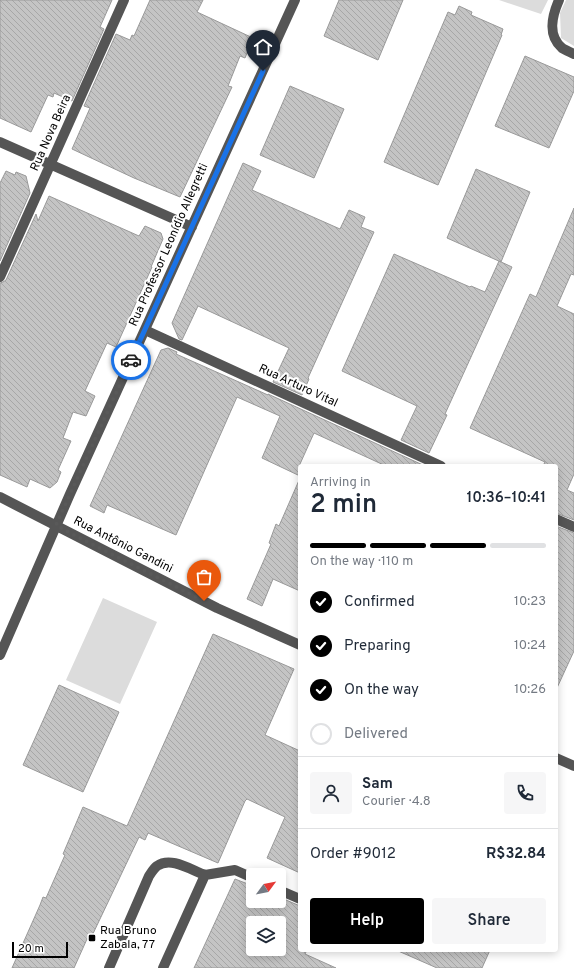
<!DOCTYPE html>
<meta charset="utf-8">
<style>
body{margin:0;font-family:Overpass,sans-serif;background:#f6f6f7;color:#1f2937;height:100vh;display:flex;flex-direction:column;font-size:15px;white-space:nowrap}
*{box-sizing:border-box;margin:0}
p{font-size:13px;color:#747a83}
.icon{flex:none;width:22px;height:22px;fill:none;stroke:currentColor;stroke-width:2;stroke-linecap:round;stroke-linejoin:round}
.map{position:relative;flex:1;overflow:hidden}
.details{position:absolute;left:298px;top:464px;width:260px;height:488px;display:flex;flex-direction:column;background:#fff;border-radius:4px;box-shadow:0 2px 10px #0003}
.details>*{flex:none}
.needle{width:26px;rotate:58deg}
.fabs{position:absolute;left:246px;top:868px;display:grid;gap:8px}
.fabs a{display:grid;place-items:center;width:40px;height:40px;border-radius:4px;background:#fff;box-shadow:0 2px 10px #0003;font-size:20px}
.scale{position:absolute;left:12px;bottom:10px;width:56px;box-sizing:border-box;padding-left:4px;border:2px solid #000;border-top:0;font-size:11px;line-height:14px;white-space:nowrap;color:#000;-webkit-text-stroke:3px #fff;paint-order:stroke}
.pin{position:absolute;display:grid;place-items:center;width:34px;height:34px;color:#fff;margin:-41px -17px;border-radius:50% 50% 50% 0;rotate:-45deg;box-shadow:0 0 4px #0007}
.pin .icon{rotate:45deg}
.courier{position:absolute;display:grid;place-items:center;width:40px;height:40px;margin:-20px;border:3px solid #1a73e8;border-radius:50%;background:#fff;color:#222;box-shadow:0 1px 5px #0007}
.overview em{font-style:normal;font-weight:600}
.overview div{display:flex;flex-direction:column-reverse}
.overview{display:flex;align-items:center;justify-content:space-between;height:68px;padding:0 12px}
h1{font-size:26px;font-weight:600;line-height:30px}
.bar{display:grid;grid-template-columns:repeat(4,1fr);gap:6px 4px;align-content:center;height:48px;padding:0 12px}
.bar i{height:5px;border-radius:3px;background:#e0e1e3}
.bar .active{background:#000}
.bar p{grid-column:span 4}
.line{display:flex;align-items:center;gap:10px;padding:0 12px;border-top:1px solid #e0e1e3}
.line div{flex:1}
.round{display:grid;place-items:center;flex:none;width:42px;height:42px;border-radius:4px;background:#f6f6f7}
ol{padding:0 12px;list-style:none}
li{display:flex;align-items:center;gap:12px;height:44px}
li p{margin-inline-start:auto}
li .icon{padding:4px;border-radius:50%;background:#000;color:#fff;stroke-width:4}
li:last-child{color:#747a83}
li i{width:22px;height:22px;border:2px solid #e0e1e3;border-radius:50%}
.button{display:flex;gap:8px;margin-top:auto;padding:8px 12px}
.button a{flex:1;height:46px;border-radius:4px;background:#000;color:#fff;font-size:16px;font-weight:600;line-height:46px;text-align:center}
.button a+a{background:#f6f6f7;color:#1f2937}
.map>svg:first-child{display:block}
</style>
<div class="map">
<svg width="574" height="968" viewBox="0 0 574 968">
<defs>
<pattern id="building-back-hatch" width="6" height="6" patternUnits="userSpaceOnUse"><rect width="6" height="6" fill="#c4c4c4"/><path d="M-1 5l2 2M0 0l6 6M5-1l2 2" fill="none" stroke="#a7a7a7"/></pattern>
</defs>
<rect width="100%" height="100%" fill="#fff"/>
<path fill="#dcdcdc" d="M499 0H548L541 14Z
M566 0H574V46L561 38 560 13Z
M103 598 157 622 120 704 66 680Z"/>
<path fill="url(#building-back-hatch)" stroke="#999" fill-rule="evenodd" d="M0 0H112L100 27 104 29 72 101 54 93 53 97 48 95 31 132 0 118Z
M150 0H203L197 12 253 38 245 58 240 56 228 86 232 87 180 197 134 178 72 149 90 108 84 106 116 34 130 40 132 35 134 36Z
M339 0H403L378 60 324 36Z
M459 6 472 12 471 15 503 29 501 35H502L438 185 384 162 448 12 455 15Z
M525 56 574 77V91L549 148 495 126Z
M290 86 344 109 314 178 260 155Z
M243 163 261 171 252 190 340 229 349 210 365 217 361 227 374 232 308 378 309 379 302 395 273 382 289 348 198 306 182 340 179 339 172 323Z
M476 169 530 192 501 262 447 238Z
M6 171 15 175 16 172 26 176 30 193 0 261V183Z
M49 196 139 236 145 226 161 233 163 239 151 267H152L116 347 107 343 85 391 95 396 86 416 73 412 63 438 71 441 58 470 61 472 57 482 50 488 30 479 27 487 0 475V283L3 282 6 280 36 214 38 221Z
M574 208V275L571 274 557 306 574 314V474L567 490 574 493V520L556 513V466H543L545 462 470 428 530 294 536 297Z
M394 254 470 287 471 286 485 292 499 261 512 267 445 414 447 415 429 453 401 440 417 406 342 371Z
M168 348 177 352 176 354 268 395V394L425 466H386L314 433 300 464V476L262 458 280 416 237 397 176 535 107 505 104 513 90 506 161 350Z
M300 478V591L273 579 262 606 247 599 271 544 269 543 276 524 279 526Z
M556 526 574 533V651L556 690Z
M213 634 294 669 265 735 300 751V873L267 858 285 817 247 799 245 801 218 863 148 833 145 840 139 837 90 940 87 939 74 968H12L40 905 43 897 46 898 65 855 63 854 83 807 127 826Z
M59 685 119 712 83 792 23 765Z
M235 879 253 886V901H279V897L300 906V950H307L305 954 336 968H194ZM253 923H279V949H253Z
M396 950H490L482 968H437Z"/>
<g fill="none" stroke-linecap="round" stroke-linejoin="round">
<path stroke="#555" stroke-width="10" d="M559 0C552 16 547 35 562 48 565 50 570 52 574 54
M0 142 192 227
M0 277 124 0
M145 330 441 466
M0 497 217 608 300 645
M556 519 574 527
M0 655 70 494 295 0
M556 758 574 766
M205 875 235 870 253 878
M279 890 300 899
M109 968 149 876C151 873 154 868 157 866 171 856 191 870 205 875L163 968"/>
</g>
<g fill="none" stroke-linecap="round" stroke-linejoin="round">
<path stroke="#595959" stroke-width="4" stroke-dasharray="0 7.2" d="M131 360 56 525 74 535 204 601"/>
<path stroke="#1a73e8" stroke-width="5" d="M131 360 263 71"/>
</g>
<rect fill="#000" stroke="#fff" stroke-width="1.5" x="88" y="934" width="8" height="8" rx="2"/>
<g text-anchor="middle" dominant-baseline="central" stroke-width="4" stroke-linejoin="round" paint-order="stroke">
<g font-size="12" fill="#000" stroke="#fff">
<text transform="translate(51 133) rotate(-66)">Rua Nova Beira</text>
<text transform="translate(169 245) rotate(-66)">Rua Professor Leonídio Allegretti</text>
<text transform="translate(298 386) rotate(25)">Rua Arturo Vital</text>
<text transform="translate(123 545) rotate(27)">Rua Antônio Gandini</text>
</g>
<g font-size="12" fill="#000" stroke="#fff" text-anchor="start">
<text x="100" y="931">Rua Bruno<tspan x="100" dy="14">Zabala, 77</tspan></text>
</g>
</g>
</svg>
<div class="fabs">
<a><svg class="needle" viewBox="-14 -14 28 28"><path d="M0-13l5 13h-10z" fill="#e53935"/><path d="M0 13l5-13h-10z" fill="#747a83"/></svg></a>
<a><svg class="icon" aria-label="layers" viewBox="0 0 24 24"><path d="M12 4l9 5-9 5-9-5zM3 14l9 5 9-5"/></svg></a>
</div>
<div class="scale">20 m</div>
<div class="pin" style="left:204px;top:601px;background:#ea580c"><svg class="icon" aria-label="bag" viewBox="0 0 24 24"><path d="M5 8h14l-1 12H6zM9 8a3 3 0 0 1 6 0"/></svg></div>
<div class="pin" style="left:263px;top:71px;background:#1f2937"><svg class="icon" aria-label="home" viewBox="0 0 24 24"><path d="M3 11l9-7 9 7M6 9v11h12V9"/></svg></div>
<div class="courier" style="left:131px;top:360px"><svg class="icon" aria-label="car" viewBox="0 0 24 24"><path d="M5 17H2v-5l4-1 3-4h7l3 4 3 1v5h-3M9 17h6M6 11h13"/><circle cx="7" cy="17" r="2"/><circle cx="17" cy="17" r="2"/></svg></div>
<section class="details">
<div class="overview"><div><h1>2 min</h1><p>Arriving in</p></div><em>10:36–10:41</em></div>
<div class="bar"><i class="active"></i><i class="active"></i><i class="active"></i><i></i><p>On the way · 110 m</p></div>
<ol>
<li><svg class="icon" aria-label="check" viewBox="0 0 24 24"><path d="M5 12l5 5 9-10"/></svg>Confirmed<p>10:23</p></li>
<li><svg class="icon" aria-label="check" viewBox="0 0 24 24"><path d="M5 12l5 5 9-10"/></svg>Preparing<p>10:24</p></li>
<li><svg class="icon" aria-label="check" viewBox="0 0 24 24"><path d="M5 12l5 5 9-10"/></svg>On the way<p>10:26</p></li>
<li><i></i>Delivered</li>
</ol>
<div class="line" style="height:72px"><a class="round"><svg class="icon" aria-label="person" viewBox="0 0 24 24"><circle cx="12" cy="8" r="4"/><path d="M4 21q1-7 8-7t8 7"/></svg></a><div><b>Sam</b><p>Courier · 4.8</p></div><a class="round"><svg class="icon" aria-label="phone" viewBox="0 0 24 24"><path d="M5 4h4l2 5-3 2q2 4 5 5l2-3 5 2v4C11 20 4 13 5 4z"/></svg></a></div>
<div class="line" style="height:52px"><div>Order #9012</div><b>R$32.84</b></div>
<div class="button"><a>Help</a><a>Share</a></div>
</section>
</div>
